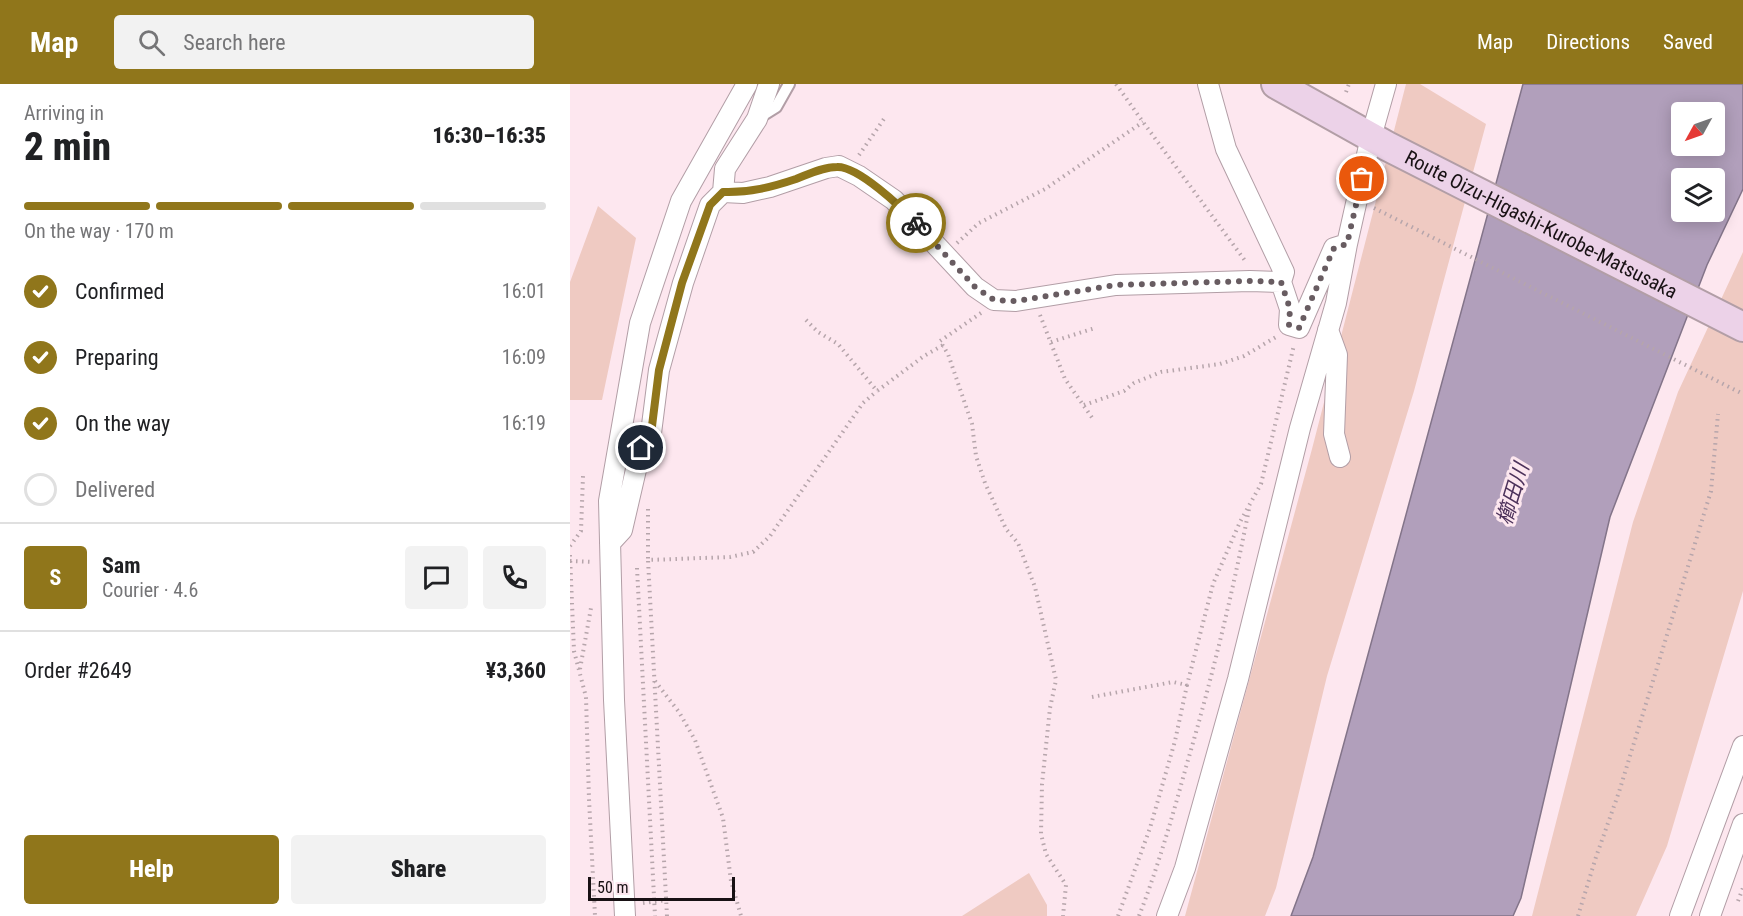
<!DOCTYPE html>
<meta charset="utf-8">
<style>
body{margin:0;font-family:"Roboto Condensed","Noto Sans JP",sans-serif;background:#f2f2f2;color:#202124;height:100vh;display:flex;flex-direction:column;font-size:22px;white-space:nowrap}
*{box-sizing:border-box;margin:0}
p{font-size:20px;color:#757577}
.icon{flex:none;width:33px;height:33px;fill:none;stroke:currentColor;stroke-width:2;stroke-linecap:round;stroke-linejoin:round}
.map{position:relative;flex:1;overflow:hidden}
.drawer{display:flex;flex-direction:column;background:#fff;width:570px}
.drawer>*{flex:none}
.needle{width:39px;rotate:230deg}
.buttons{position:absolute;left:1101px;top:18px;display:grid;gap:12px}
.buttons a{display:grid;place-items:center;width:54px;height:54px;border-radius:6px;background:#fff;box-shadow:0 3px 15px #0003;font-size:30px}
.scale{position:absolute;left:18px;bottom:15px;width:147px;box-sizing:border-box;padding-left:6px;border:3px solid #181114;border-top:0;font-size:16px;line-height:21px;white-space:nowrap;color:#181114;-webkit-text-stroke:4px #fde7ef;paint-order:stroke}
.pin{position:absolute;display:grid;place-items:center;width:51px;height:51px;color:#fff;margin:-26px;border:3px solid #fff;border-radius:50%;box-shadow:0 2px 6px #0007}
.courier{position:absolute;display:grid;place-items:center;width:60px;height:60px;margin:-30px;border:4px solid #90761b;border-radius:50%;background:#fff;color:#222;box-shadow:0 2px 8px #0007}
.head em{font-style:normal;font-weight:800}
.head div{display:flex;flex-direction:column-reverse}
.head{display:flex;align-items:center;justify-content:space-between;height:102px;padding:0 24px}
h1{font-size:39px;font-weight:800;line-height:45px}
.bar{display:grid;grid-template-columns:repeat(4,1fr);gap:9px 6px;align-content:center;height:72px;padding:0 24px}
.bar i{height:8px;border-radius:4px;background:#e0e0e0}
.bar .active{background:#90761b}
.bar p{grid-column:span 4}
.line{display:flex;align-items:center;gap:15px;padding:0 24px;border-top:2px solid #e0e0e0}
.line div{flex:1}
.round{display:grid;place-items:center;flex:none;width:63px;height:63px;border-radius:6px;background:#f2f2f2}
ol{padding:0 24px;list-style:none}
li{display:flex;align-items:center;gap:18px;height:66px}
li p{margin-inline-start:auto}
li .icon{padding:6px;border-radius:50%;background:#90761b;color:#fff;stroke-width:4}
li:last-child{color:#757577}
li i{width:33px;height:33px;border:3px solid #e0e0e0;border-radius:50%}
.primary-button{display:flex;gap:12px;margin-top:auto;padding:12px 24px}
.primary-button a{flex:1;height:69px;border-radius:6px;background:#90761b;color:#fff;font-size:24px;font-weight:800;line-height:69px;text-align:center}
.primary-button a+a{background:#f2f2f2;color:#202124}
header{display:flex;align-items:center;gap:36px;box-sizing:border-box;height:84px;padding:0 30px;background:#90761b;color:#fff}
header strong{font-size:28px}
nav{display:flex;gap:33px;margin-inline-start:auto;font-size:21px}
.search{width:420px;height:54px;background:#f2f2f2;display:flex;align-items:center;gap:15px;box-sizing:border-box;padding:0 21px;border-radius:6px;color:#757577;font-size:22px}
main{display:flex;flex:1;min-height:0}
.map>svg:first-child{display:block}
</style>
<header>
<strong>Map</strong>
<div class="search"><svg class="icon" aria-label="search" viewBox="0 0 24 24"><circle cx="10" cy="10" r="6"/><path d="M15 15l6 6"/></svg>Search here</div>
<nav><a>Map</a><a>Directions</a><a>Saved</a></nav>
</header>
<main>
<section class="drawer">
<div class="head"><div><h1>2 min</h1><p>Arriving in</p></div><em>16:30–16:35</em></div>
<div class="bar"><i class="active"></i><i class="active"></i><i class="active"></i><i></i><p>On the way · 170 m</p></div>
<ol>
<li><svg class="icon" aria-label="check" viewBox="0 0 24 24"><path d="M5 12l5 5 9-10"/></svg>Confirmed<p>16:01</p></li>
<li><svg class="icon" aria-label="check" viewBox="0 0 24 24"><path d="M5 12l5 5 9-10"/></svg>Preparing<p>16:09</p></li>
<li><svg class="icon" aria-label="check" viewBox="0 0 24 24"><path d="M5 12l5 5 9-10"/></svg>On the way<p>16:19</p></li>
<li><i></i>Delivered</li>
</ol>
<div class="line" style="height:108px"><b class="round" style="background:#90761b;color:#fff">S</b><div><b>Sam</b><p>Courier · 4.6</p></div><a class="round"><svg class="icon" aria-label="chat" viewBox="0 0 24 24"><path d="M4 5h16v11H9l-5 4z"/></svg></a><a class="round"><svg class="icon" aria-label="phone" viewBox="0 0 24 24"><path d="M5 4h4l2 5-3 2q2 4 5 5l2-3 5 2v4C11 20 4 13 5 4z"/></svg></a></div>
<div class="line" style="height:78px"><div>Order #2649</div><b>¥3,360</b></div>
<div class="primary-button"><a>Help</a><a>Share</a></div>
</section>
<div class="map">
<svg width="1173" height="832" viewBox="0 0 1173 832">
<rect width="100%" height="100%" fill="#fde7ef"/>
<path fill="#efcac2" d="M836 0H850L916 40 844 307 757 592 706 804 695 832H615L742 365Z
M28 122 66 154 32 316H0V198Z
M1173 168V507L1097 762 1066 832H962L1063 438 1108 308Z
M459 789 477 821V832H392Z"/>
<path fill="#b19fbb" stroke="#837489" stroke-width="1.5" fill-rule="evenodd" d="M953 0H1173V105L1137 181 1040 433 951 814 943 832H721L743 773ZM1112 28H1144V62H1112ZM1112 94H1144V128H1112Z"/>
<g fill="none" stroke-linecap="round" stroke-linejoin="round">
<defs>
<path id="lane" d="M190 33 206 23 219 0"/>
<path id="street" d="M199 0 187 35 155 85 153 108 173 109 200 103 256 84 269 82 289 92 324 116 405 203 424 216 446 217 546 201 680 197 711 198
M638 0 656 65 714 188 711 198 720 225 719 241 729 244 764 164 777 160
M758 246 767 271 764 350 770 373
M40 459 52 446 71 364 81 349 89 286 113 199 140 121 153 108
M55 832 44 616 39 417 70 239 111 117 177 0
M597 832 615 784 668 595 730 344 766 219 777 160 801 53 816 0
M1110 832 1173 662
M1140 832 1173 740"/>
<g id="secondary">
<path id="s1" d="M706 0 817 62 1173 243"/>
</g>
</defs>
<use href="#lane" stroke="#b29ea6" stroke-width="14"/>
<use href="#street" stroke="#b29ea6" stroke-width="22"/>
<use href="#secondary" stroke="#b29ea6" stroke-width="32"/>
<path stroke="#b6a5ab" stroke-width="4" stroke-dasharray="1.5 4.5" stroke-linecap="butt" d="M546 0 573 38 676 178
M776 8 779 0
M289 71 316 32
M804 124 1173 310
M387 159 409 139 475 105 573 38
M411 229 370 257 378 270 402 340 406 372 415 399 436 445 448 459 465 503 486 596 480 624 472 700 471 750 476 770 496 801 493 832
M470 231 495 295 523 335
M236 236 248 248 268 260 307 307 354 272 373 261
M481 258 525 244
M514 321 554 307 564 299 591 288 650 280 674 272 706 253
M78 425V476
M0 462 11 447 13 392
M0 471 4 567 16 613 19 715 25 832
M0 477 24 478
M67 484 85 832
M10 585 21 524
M85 597 109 628 125 656 153 734 161 797 171 832
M522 613 603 598 617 601 643 500 670 438 691 400 724 261
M1168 817 1173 804
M73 819 96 816
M97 832 78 476 160 473 183 468 200 452 293 319 307 307
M548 832 580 744 605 657 617 601
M569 832C588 783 602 734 616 683 641 598 662 512 679 425
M1008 832 1026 773 1049 708 1141 407 1148 330"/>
<use href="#lane" stroke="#fff" stroke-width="10"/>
<use href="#street" stroke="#fff" stroke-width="20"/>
<use href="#secondary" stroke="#ecd2e8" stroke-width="28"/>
</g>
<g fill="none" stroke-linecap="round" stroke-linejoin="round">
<path stroke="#685c61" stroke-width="6" stroke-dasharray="0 10.8" d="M346 139 405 203 424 216 446 217 546 201 680 197 711 198 720 225 719 241 729 244 764 164 777 160 792 95"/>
<path stroke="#90761b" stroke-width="8" d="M71 364 81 350 89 286 112 199 140 121 153 108C179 109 202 103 226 95 239 90 253 83 267 83 288 82 331 123 346 139"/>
</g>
<g text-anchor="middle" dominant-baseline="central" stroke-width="6" stroke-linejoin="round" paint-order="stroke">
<g font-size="20" fill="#181114" stroke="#fde7ef">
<text stroke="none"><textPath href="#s1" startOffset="300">Route Oizu-Higashi-Kurobe-Matsusaka</textPath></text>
</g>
<g font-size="21" font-style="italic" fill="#4d325b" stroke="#fde7ef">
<text transform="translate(943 410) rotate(-73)">櫛田川</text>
</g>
</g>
</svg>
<div class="buttons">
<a><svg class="needle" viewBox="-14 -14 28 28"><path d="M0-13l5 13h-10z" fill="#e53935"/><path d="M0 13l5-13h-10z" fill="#757577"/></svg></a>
<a><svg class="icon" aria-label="layers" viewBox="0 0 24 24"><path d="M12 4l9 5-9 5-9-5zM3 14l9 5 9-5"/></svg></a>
</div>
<div class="scale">50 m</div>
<div class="pin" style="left:792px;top:95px;background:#ea580c"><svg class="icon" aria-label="bag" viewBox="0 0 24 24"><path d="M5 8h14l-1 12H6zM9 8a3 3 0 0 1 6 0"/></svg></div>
<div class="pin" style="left:71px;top:364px;background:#1f2937"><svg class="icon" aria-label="home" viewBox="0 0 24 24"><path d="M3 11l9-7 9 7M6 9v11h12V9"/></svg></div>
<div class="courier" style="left:346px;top:139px"><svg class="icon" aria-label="bike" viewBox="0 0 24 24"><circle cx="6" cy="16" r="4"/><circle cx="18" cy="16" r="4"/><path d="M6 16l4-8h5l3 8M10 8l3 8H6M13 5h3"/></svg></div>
</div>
</main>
